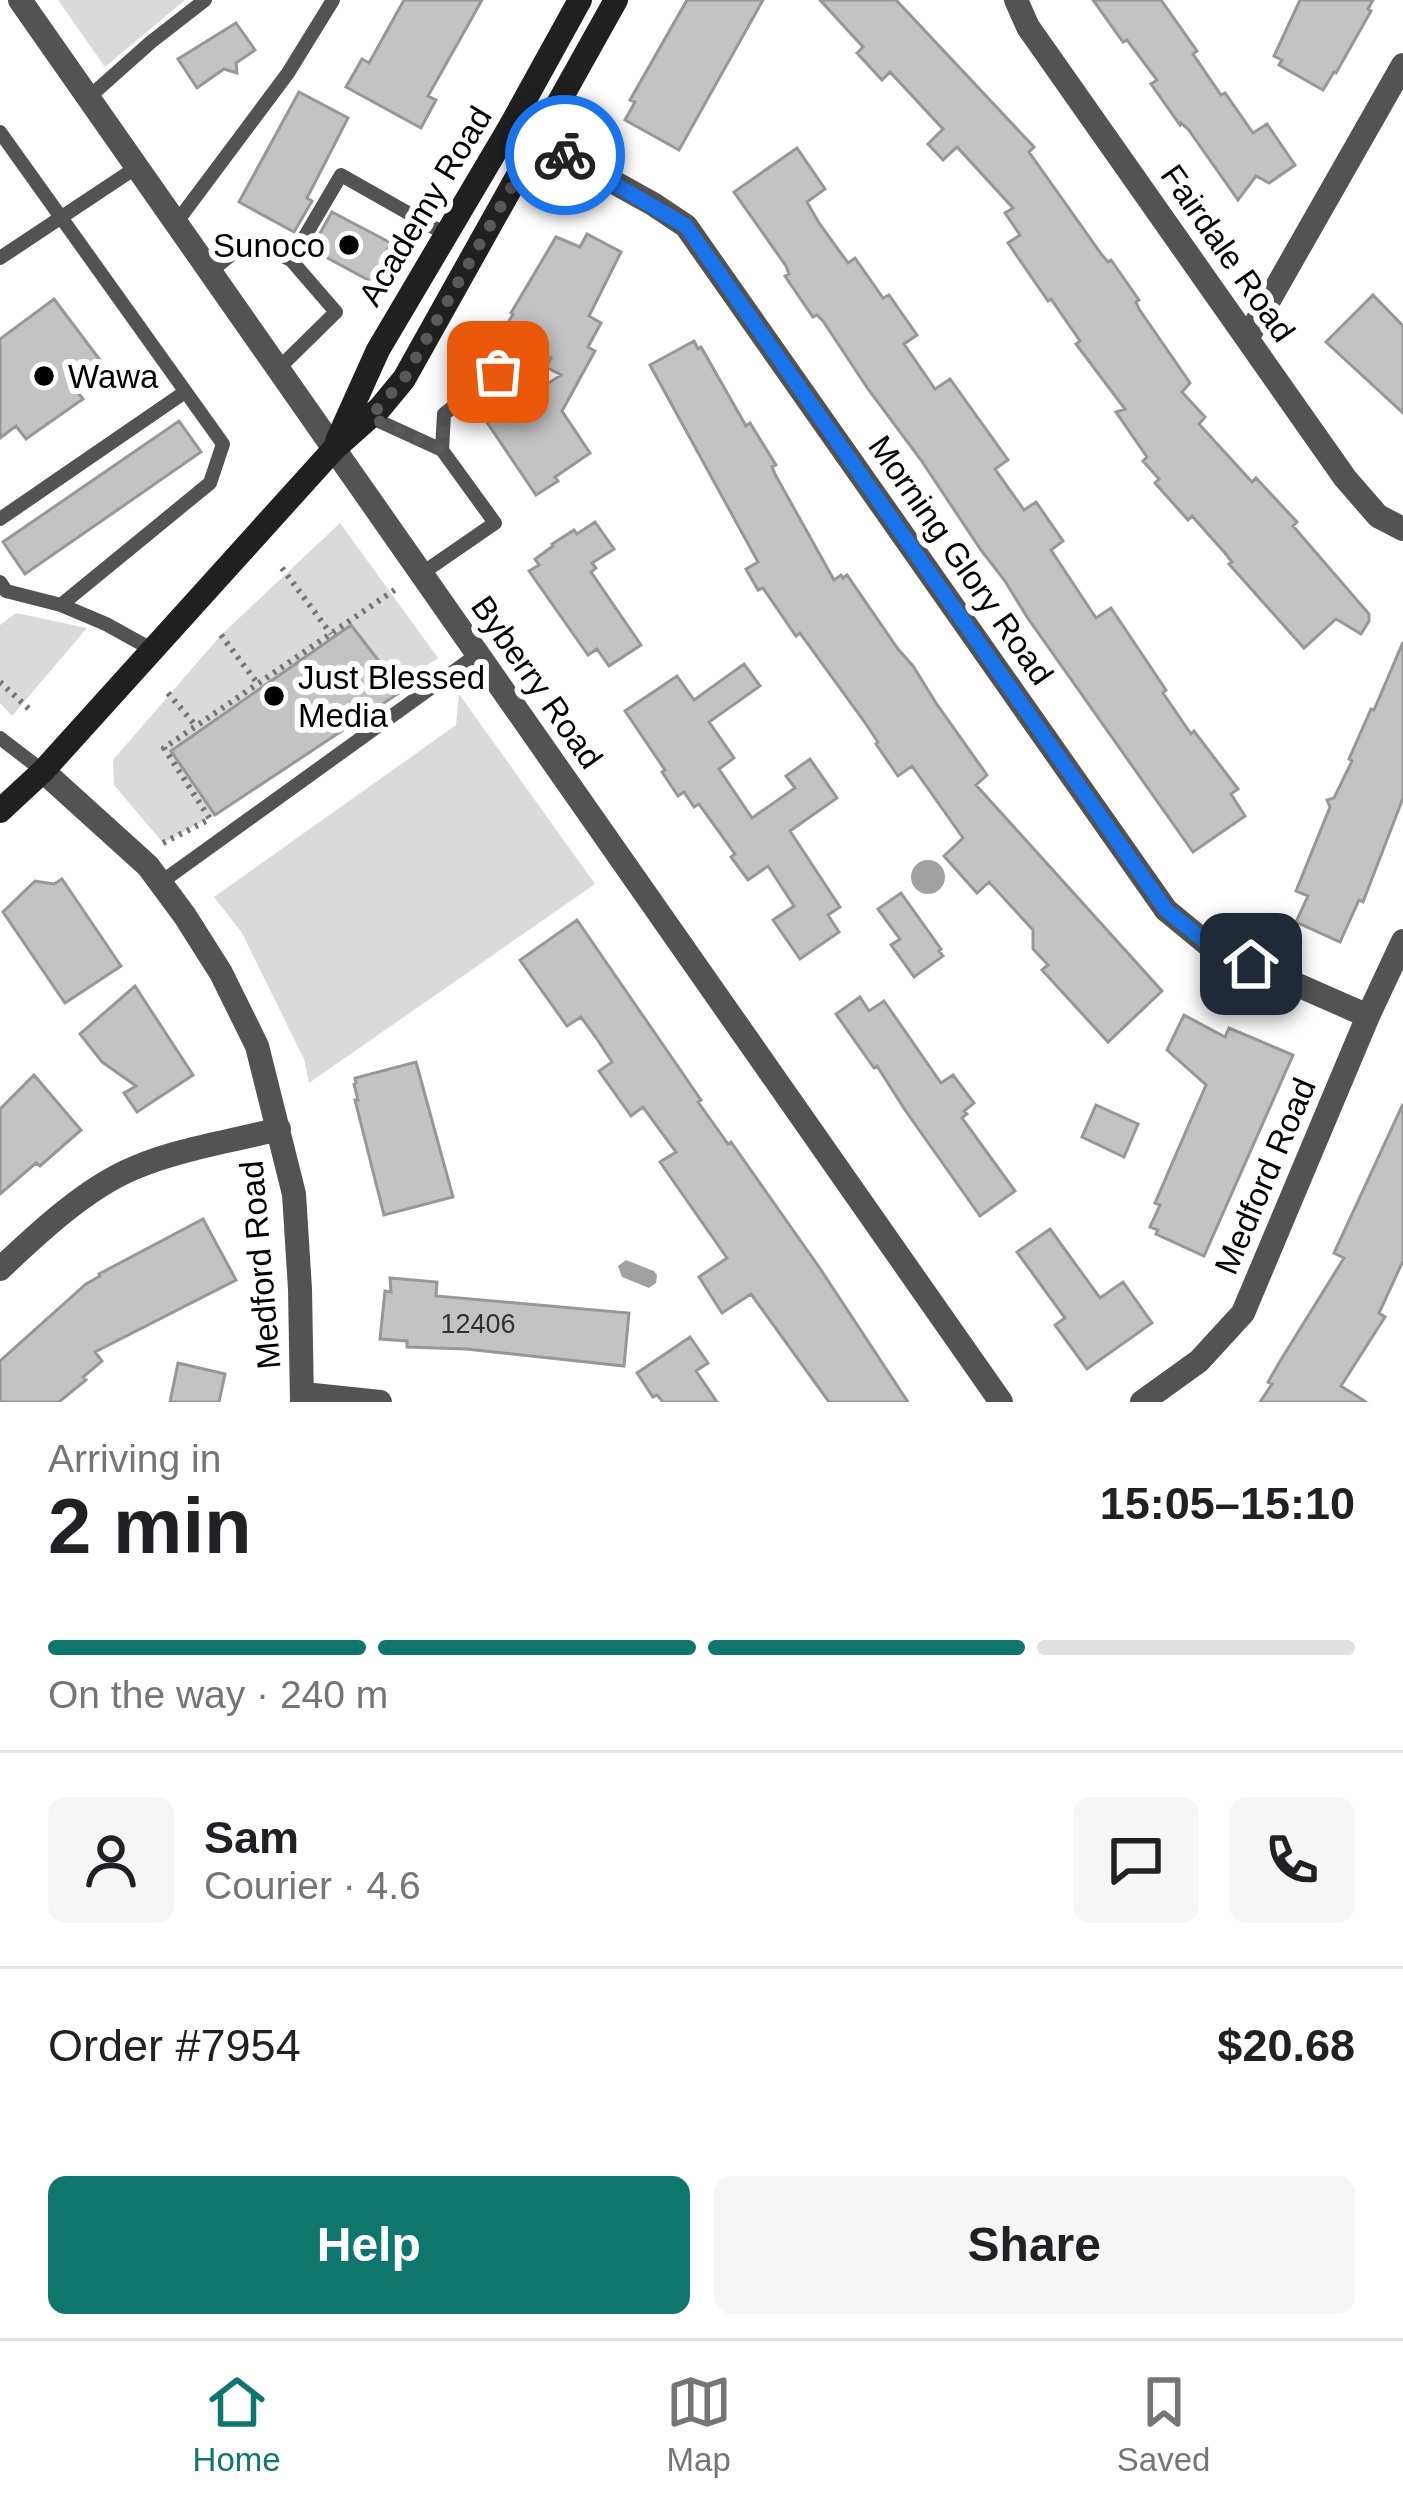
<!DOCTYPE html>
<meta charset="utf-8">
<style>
body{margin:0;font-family:Helvetica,sans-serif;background:#f6f6f6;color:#202124;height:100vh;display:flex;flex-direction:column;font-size:45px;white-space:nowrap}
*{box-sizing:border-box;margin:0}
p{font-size:39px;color:#757577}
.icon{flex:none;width:66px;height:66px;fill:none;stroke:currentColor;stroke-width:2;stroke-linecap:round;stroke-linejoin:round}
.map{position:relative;height:1402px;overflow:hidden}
.panel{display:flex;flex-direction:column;background:#fff;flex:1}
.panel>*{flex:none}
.pin{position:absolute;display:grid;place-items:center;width:102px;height:102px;color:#fff;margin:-51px;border-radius:24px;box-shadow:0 6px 18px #0006}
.courier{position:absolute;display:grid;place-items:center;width:120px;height:120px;margin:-60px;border:9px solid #1a73e8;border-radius:50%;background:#fff;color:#222;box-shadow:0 3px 15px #0007}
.summary em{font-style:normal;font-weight:700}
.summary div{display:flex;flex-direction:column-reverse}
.summary{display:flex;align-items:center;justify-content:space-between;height:204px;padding:0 48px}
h1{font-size:78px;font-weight:700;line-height:90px}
.bar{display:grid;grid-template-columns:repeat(4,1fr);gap:18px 12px;align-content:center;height:144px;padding:0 48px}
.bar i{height:15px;border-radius:9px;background:#e0e0e0}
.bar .active{background:#0f766e}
.bar p{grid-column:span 4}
.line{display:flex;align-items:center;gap:30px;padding:0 48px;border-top:3px solid #e0e0e0}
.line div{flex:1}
.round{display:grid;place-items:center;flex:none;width:126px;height:126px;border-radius:18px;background:#f6f6f6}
.primary-button{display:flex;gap:24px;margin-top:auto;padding:24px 48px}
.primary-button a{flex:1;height:138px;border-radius:18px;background:#0f766e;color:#fff;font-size:48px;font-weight:700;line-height:138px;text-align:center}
.primary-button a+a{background:#f6f6f6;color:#202124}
.tabs{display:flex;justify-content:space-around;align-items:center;height:168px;border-top:3px solid #e0e0e0;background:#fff;font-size:33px;color:#757577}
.tabs a{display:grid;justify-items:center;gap:6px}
.tabs .active{color:#0f766e}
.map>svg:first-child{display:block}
</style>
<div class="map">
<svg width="1403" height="1402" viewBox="0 0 1403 1402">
<rect width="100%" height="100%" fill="#fff"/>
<path fill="#dadada" d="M58 0H185L105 67Z
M340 523 438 658 397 685 350 626 171 751 215 815 163 843 114 785 113 760 221 635Z
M16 613 87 628 12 716 0 703V625Z
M459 694 595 884 309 1083 304 1059 242 933 214 897 456 725Z"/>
<path fill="#a1a1a1" d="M911 877a17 17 0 1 1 34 0a17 17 0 1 1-34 0Z
M626 1260 654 1271 657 1275 656 1283 649 1288 622 1277 618 1266Z"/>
<path fill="#c3c3c3" stroke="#979797" stroke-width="3" d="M404 0H482L428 96 436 100 421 128 346 87 362 59 369 63Z
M687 0H763L679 150 625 120 635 102 630 100Z
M820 0H896L1034 147 1029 152 1102 255 1108 262 1111 260 1139 300 1136 302 1139 309 1190 383 1182 392 1205 417 1199 424 1252 482 1256 478 1297 522 1293 526 1369 614V621L1361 634 1336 619 1304 648 1229 564 1232 562 1225 553 1192 516 1188 520 1155 483 1159 479 1143 461 1147 457 1116 412 1125 409 1076 344 1080 341 1051 299 1048 301 1008 243 1020 235 1005 213 1013 208 957 147 943 160 928 144 943 129 890 72 882 80 857 53 863 47Z
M1093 0H1161L1197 51 1193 54 1221 95 1225 93 1253 133 1267 124 1295 165 1269 183 1256 176 1238 200 1188 129 1181 123 1180 125 1151 84 1157 80 1127 40 1123 42Z
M1300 0H1373L1368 9 1371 11 1336 73 1334 72 1323 90 1279 65 1282 60 1274 56Z
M236 23 255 50 236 63 237 73 224 69 197 88 178 59Z
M299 92 348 118 307 198 312 201 294 232 239 202Z
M797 148 825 189 807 202 819 223 848 263 855 258 883 298 889 295 917 335 904 344 935 389 950 379 1008 460 995 469 1024 510 1036 502 1063 541 1051 550 1096 618 1111 608 1166 690 1163 693 1191 734 1194 731 1238 789 1231 794 1245 816 1193 852 1027 617 1005 581 981 550 921 460 868 389 823 321 817 315 813 317 785 276 789 274 786 266 734 192Z
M332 212 391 243 370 281 311 249Z
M587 234 621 252 589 316 601 323 588 347 595 351 562 411 590 453 555 477 558 481 536 495 486 421 506 407 508 410 561 375 546 367 551 358 506 332 508 329 505 328 513 314 511 313 556 237 580 247Z
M1373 295 1403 326V413L1326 342Z
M54 299 103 364 74 388 83 399 26 439 16 426 0 438V339Z
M694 341 698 349 701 347 746 426 750 423 776 465 772 467 776 476 834 580 841 575 843 578 847 575 898 649 913 666 936 703 987 775 976 785 1162 991 1108 1042 1042 970 1048 965 1033 949V930L989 882 977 893 944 856 963 838 912 766 898 776 876 744 878 742 861 717 800 633 796 636 763 588 758 590 746 569 758 562 650 365Z
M179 421 201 452 25 574 3 542Z
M595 522 614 549 592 563 596 568 591 572 641 645 609 666 597 649 588 655 529 571 539 565 535 559 553 546 552 544 574 530 577 534Z
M351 625 402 691 215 815 171 751Z
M1403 642V798L1363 902 1359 900 1340 942 1296 922 1308 896 1296 891 1330 807 1327 800 1334 798 1352 761 1349 759 1371 709 1374 710Z
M744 664 760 686 709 722 734 758 719 769 752 818 795 788 786 776 810 759 837 798 790 831 840 907 828 915 839 932 800 959 773 920 794 906 768 866 748 880 731 857 735 854 699 804 694 807 684 792 678 796 662 772 665 770 625 711 677 676 694 700Z
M62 879 121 966 65 1003 3 912 35 881 54 884Z
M901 893 941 949 939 951 943 956 914 977 891 945 900 939 878 909Z
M577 920 701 1100 698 1102 728 1144 731 1142 819 1267 908 1402H829L751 1294 722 1313 699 1277 727 1258 660 1162 676 1152 643 1107 631 1116 599 1071 612 1062 597 1039 581 1017 567 1026 520 960Z
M135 986 193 1075 137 1112 124 1093 136 1086 102 1062 80 1034Z
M860 997 869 1011 884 1001 941 1083 953 1075 974 1103 964 1111 967 1114 962 1118 1015 1191 980 1216 905 1110 877 1066 874 1068 836 1014Z
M1184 1015 1225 1037 1229 1028 1293 1055 1204 1256 1156 1234 1158 1230 1150 1227 1160 1205 1155 1203 1206 1085 1167 1050Z
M416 1062 453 1197 384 1215 355 1100H358L354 1084 356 1083 355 1078Z
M34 1075 81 1130 40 1166 36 1163 0 1194V1109Z
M1403 1104V1261L1379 1313 1385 1317 1341 1386 1366 1402H1260L1272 1384 1268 1382 1282 1358 1344 1258 1334 1253Z
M1096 1105 1138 1124 1124 1157 1082 1137Z
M203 1219 236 1280 95 1352 102 1361 83 1377 86 1380 59 1402H0V1361L86 1284 100 1276 99 1274Z
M1050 1229 1100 1298 1123 1282 1152 1323 1087 1369 1055 1325 1065 1318 1017 1252Z
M390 1278 437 1282 436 1296 629 1313 624 1366 466 1349 407 1347V1341L380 1339 385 1291 391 1292Z
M690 1337 708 1363 696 1371 717 1402H663L657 1395 653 1397 637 1373Z
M178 1363 225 1374 219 1402H170Z"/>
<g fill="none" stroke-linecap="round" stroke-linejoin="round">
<path stroke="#757575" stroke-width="6" stroke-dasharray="3 6" stroke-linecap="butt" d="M282 568 331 634
M221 635 258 684
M0 682 29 709
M168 693 196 726
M163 843 210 819 164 748 396 589"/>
<path stroke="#535353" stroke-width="14" d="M88 98 151 42 205 0
M0 132 223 444 210 483 61 605 6 591 0 582
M176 223 288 73 333 0
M0 258 137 167
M210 272 249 240 291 260
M278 369 336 312 291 260 341 175 447 235
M370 417 442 450
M0 519 185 392
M421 574 495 523 442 450 444 414 498 372
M61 605 106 624 153 650
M0 738 43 771
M160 883 478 654"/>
<path stroke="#535353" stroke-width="24" d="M1016 0 1028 27 1345 478 1378 516 1403 529
M511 125 653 204 686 226 1166 910 1211 947 1368 1016
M1248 337 1403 65
M43 771 148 866 185 916 221 973 257 1046 294 1194 300 1289 302 1402
M0 1269C38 1233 86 1188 134 1168 178 1149 233 1141 279 1129
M304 1394 380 1402
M1142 1402 1199 1361 1243 1313 1368 1016 1403 941"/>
<path stroke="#535353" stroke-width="24" d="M20 0 1001 1402"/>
<path stroke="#202020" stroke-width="24" d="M337 441 378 350 511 125 580 0
M0 811 43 771 334 449 380 408 404 379 616 0"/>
</g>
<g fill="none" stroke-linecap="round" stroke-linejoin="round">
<path stroke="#595959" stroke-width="12" stroke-dasharray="0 21.6" d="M498 372 444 414 442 450 370 417 404 379 538 140 565 155"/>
<path stroke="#1a73e8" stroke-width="15" d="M565 155 686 226 1166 910 1211 946 1251 964"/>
</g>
<g fill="#000" stroke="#fff" stroke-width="4.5">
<circle cx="349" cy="245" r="12"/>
<circle cx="44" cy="376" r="12"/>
<circle cx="274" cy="696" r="12"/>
</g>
<g text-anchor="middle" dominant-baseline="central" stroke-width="12" stroke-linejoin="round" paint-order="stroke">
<g font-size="27" fill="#313131">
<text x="478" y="1324">12406</text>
</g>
<g font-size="33" fill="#000" stroke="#fff">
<text transform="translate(425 206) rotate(-59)">Academy Road</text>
<text transform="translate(1228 253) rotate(55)">Fairdale Road</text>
<text transform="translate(961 560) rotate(55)">Morning Glory Road</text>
<text transform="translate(537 682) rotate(55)">Byberry Road</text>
<text transform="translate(1265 1176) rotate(-67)">Medford Road</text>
<text transform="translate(260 1265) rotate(-95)">Medford Road</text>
</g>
<g font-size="33" fill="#000" stroke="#fff" text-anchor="start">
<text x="325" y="245" text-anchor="end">Sunoco</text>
<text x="68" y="376">Wawa</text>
<text x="298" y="677">Just Blessed<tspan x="298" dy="38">Media</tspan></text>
</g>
</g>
</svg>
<div class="pin" style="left:498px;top:372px;background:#ea580c"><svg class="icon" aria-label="bag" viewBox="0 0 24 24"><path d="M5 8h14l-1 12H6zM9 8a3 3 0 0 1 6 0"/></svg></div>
<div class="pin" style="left:1251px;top:964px;background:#1f2937"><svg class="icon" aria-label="home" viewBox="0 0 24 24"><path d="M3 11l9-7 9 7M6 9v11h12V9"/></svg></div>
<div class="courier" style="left:565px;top:155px"><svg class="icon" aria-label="bike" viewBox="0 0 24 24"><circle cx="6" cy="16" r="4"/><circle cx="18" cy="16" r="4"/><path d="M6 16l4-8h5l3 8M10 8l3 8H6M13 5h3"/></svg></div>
</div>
<section class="panel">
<div class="summary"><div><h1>2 min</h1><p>Arriving in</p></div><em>15:05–15:10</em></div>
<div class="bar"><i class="active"></i><i class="active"></i><i class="active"></i><i></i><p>On the way · 240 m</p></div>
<div class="line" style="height:216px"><a class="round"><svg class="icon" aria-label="person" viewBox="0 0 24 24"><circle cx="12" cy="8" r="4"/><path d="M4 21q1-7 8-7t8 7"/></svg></a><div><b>Sam</b><p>Courier · 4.6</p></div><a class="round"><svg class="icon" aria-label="chat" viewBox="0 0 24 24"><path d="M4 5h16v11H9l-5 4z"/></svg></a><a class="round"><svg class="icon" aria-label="phone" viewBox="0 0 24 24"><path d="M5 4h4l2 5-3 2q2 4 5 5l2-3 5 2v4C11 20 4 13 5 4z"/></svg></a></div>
<div class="line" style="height:156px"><div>Order #7954</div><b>$20.68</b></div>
<div class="primary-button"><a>Help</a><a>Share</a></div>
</section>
<nav class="tabs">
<a class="active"><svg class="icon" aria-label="home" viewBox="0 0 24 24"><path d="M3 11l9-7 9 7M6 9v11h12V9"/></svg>Home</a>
<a><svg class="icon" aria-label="map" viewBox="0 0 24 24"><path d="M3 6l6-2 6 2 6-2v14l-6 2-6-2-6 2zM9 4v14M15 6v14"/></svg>Map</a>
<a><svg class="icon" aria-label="saved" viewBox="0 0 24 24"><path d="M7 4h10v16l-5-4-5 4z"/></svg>Saved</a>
</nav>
